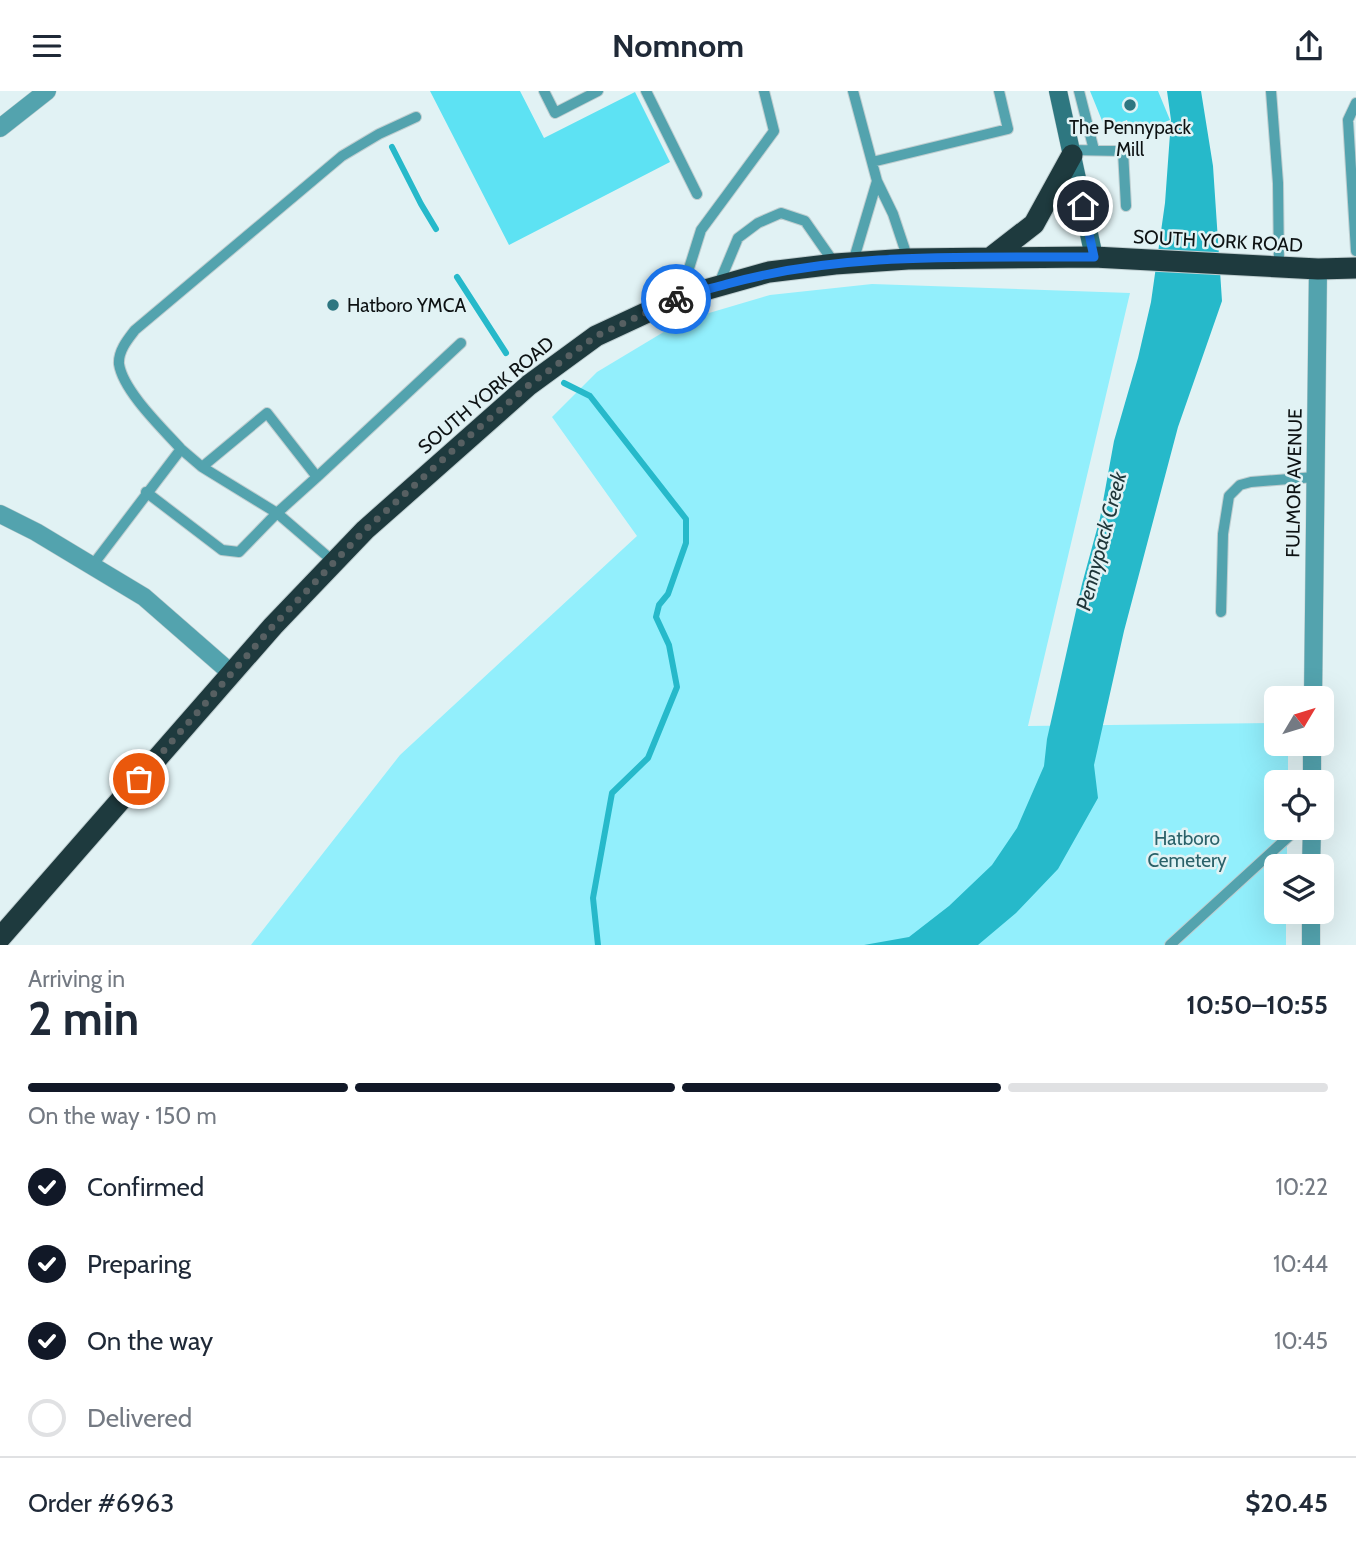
<!DOCTYPE html>
<meta charset="utf-8">
<style>
body{margin:0;font-family:Cabin,sans-serif;background:#f2f2f3;color:#1f2937;height:100vh;display:flex;flex-direction:column;font-size:26px;white-space:nowrap}
*{box-sizing:border-box;margin:0}
p{font-size:23px;color:#747a83}
.icon{flex:none;width:38px;height:38px;fill:none;stroke:currentColor;stroke-width:2;stroke-linecap:round;stroke-linejoin:round}
.map{position:relative;height:854px;overflow:hidden}
.panel{display:flex;flex-direction:column;background:#fff;flex:1}
.panel>*{flex:none}
.needle{width:46px;rotate:52deg}
.buttons{position:absolute;left:1264px;top:595px;display:grid;gap:14px}
.buttons a{display:grid;place-items:center;width:70px;height:70px;border-radius:10px;background:#fff;box-shadow:0 7px 28px #0002;font-size:35px}
.pin{position:absolute;display:grid;place-items:center;width:60px;height:60px;color:#fff;margin:-30px;border:4px solid #fff;border-radius:50%;box-shadow:0 2px 7px #0007}
.courier{position:absolute;display:grid;place-items:center;width:70px;height:70px;margin:-35px;border:5px solid #1a73e8;border-radius:50%;background:#fff;color:#222;box-shadow:0 2px 9px #0007}
.summary em{font-style:normal;font-weight:800}
.summary div{display:flex;flex-direction:column-reverse}
.summary{display:flex;align-items:center;justify-content:space-between;height:119px;padding:0 28px}
h1{font-size:46px;font-weight:800;line-height:52px}
.bar{display:grid;grid-template-columns:repeat(4,1fr);gap:10px 7px;align-content:center;height:84px;padding:0 28px}
.bar i{height:9px;border-radius:5px;background:#e0e1e3}
.bar .current{background:#111827}
.bar p{grid-column:span 4}
.line{display:flex;align-items:center;gap:18px;padding:0 28px;border-top:2px solid #e0e1e3}
.line div{flex:1}
ol{padding:0 28px;list-style:none}
li{display:flex;align-items:center;gap:21px;height:77px}
li p{margin-inline-start:auto}
li .icon{padding:7px;border-radius:50%;background:#111827;color:#fff;stroke-width:4}
li:last-child{color:#747a83}
li i{width:38px;height:38px;border:4px solid #e0e1e3;border-radius:50%}
header{display:flex;justify-content:space-between;align-items:center;height:91px;padding:0 28px;background:#fff;font-size:32px;font-weight:800}
.map>svg:first-child{display:block}
</style>
<header><svg class="icon" aria-label="menu" viewBox="0 0 24 24"><path d="M4 6h16M4 12h16M4 18h16"/></svg>Nomnom<svg class="icon" aria-label="share" viewBox="0 0 24 24"><path d="M12 15V3M7 8l5-5 5 5M5 13v7h14v-7"/></svg></header>
<div class="map">
<svg width="1356" height="854" viewBox="0 0 1356 854">
<rect width="100%" height="100%" fill="#e1f2f4"/>
<path fill="#92effc" d="M872 193 1130 202 1028 635 1276 632V653H1288V691H1276V737H1287V775H1276V821H1286V854H251L400 664 637 445 552 326 597 281 682 230 770 204Z"/>
<path fill="#26b9ca" d="M1167 0H1201L1213 75 1222 210 1178 336 1124 540 1094 674 1098 707 1058 778 1016 822 978 854H864L909 846 949 815 992 774 1017 737 1044 675 1047 648 1082 493 1100 427 1114 350 1138 267 1151 211 1165 112 1171 29Z"/>
<g fill="none" stroke-linecap="round" stroke-linejoin="round">
<path stroke="#26b9ca" stroke-width="6" d="M392 56 421 113 436 138
M457 186 506 262
M564 292 590 305 686 428V452L668 503 659 514 656 526 669 554 677 596 648 667 612 702 593 807 598 854"/>
</g>
<path fill="#5de2f3" d="M430 0H520L544 47 635 1 670 71 509 154Z
M1090 0H1158L1170 29 1133 43 1127 29 1105 37Z"/>
<g fill="none" stroke-linecap="round" stroke-linejoin="round">
<defs>
<path id="lane" d="M544 0 555 22 598 0
M646 0 697 103
M853 0 877 90 893 123 908 168
M1079 0 1094 59
M1271 0 1278 92 1279 176
M1356 12 1348 29 1356 160
M1071 59 1123 60 1126 115
M872 71 1008 38 999 0
M853 171 877 90
M718 195 738 147 758 132 781 122 805 130 835 173
M680 206 701 139 774 40 764 0
M181 358C163 338 123 300 119 273 118 260 128 248 135 239L342 65 379 43 416 26
M202 376 277 422 317 386
M146 401 222 459 239 461 277 422 334 471
M92 475 181 358 202 376 267 322 317 386 461 252
M1221 521 1223 443 1229 405 1240 394 1251 391 1315 386
M1170 854 1298 737"/>
<path id="street" d="M0 37 47 0
M0 423 36 441 144 506 231 582
M1313 607 1318 178
M1312 691V653
M1311 775 1312 737
M1311 854V821"/>
<path id="secondary" d="M1058 0 1094 166"/>
<path id="highway" d="M990 167 1034 133 1072 64
M0 847 273 535 365 439 529 294 596 245 680 206 769 181 835 173 908 168 1094 166 1318 178 1356 177"/>
</defs>
<use href="#lane" stroke="#bfced0" stroke-width="12"/>
<use href="#street" stroke="#bfced0" stroke-width="19"/>
<use href="#secondary" stroke="#bfced0" stroke-width="19"/>
<use href="#highway" stroke="#bfced0" stroke-width="23"/>
<use href="#lane" stroke="#53a3ae" stroke-width="10"/>
<use href="#street" stroke="#53a3ae" stroke-width="18"/>
<use href="#secondary" stroke="#2e7780" stroke-width="18"/>
<use href="#highway" stroke="#1e3a3e" stroke-width="21"/>
</g>
<g fill="none" stroke-linecap="round" stroke-linejoin="round">
<path stroke="#576062" stroke-width="7" stroke-dasharray="0 12.6" d="M139 688 273 535 365 439 460 353 529 294 596 245 676 208"/>
<path stroke="#1a73e8" stroke-width="9" d="M676 208C692 201 710 198 727 193 846 160 972 167 1094 166L1083 115"/>
</g>
<g fill="#2e7680" stroke="#e1f2f4" stroke-width="2.5">
<circle cx="1130" cy="14" r="7"/>
<circle cx="333" cy="214" r="7"/>
</g>
<g text-anchor="middle" dominant-baseline="central" stroke-width="5" stroke-linejoin="round" paint-order="stroke">
<g font-size="19" fill="#0d1213" stroke="#e1f2f4">
<text x="1130" y="36">The Pennypack<tspan x="1130" dy="22">Mill</tspan></text>
<text x="347" y="214" text-anchor="start">Hatboro YMCA</text>
</g>
<g font-size="19" fill="#0d1213" stroke="#e1f2f4">
<text transform="translate(1218 150) rotate(3)">SOUTH YORK ROAD</text>
<text transform="translate(486 304) rotate(-40)">SOUTH YORK ROAD</text>
<text transform="translate(1294 392) rotate(-89)">FULMOR AVENUE</text>
</g>
<g font-size="19" fill="#2a6169" stroke="#e1f2f4">
<text x="1187" y="747">Hatboro<tspan x="1187" dy="22">Cemetery</tspan></text>
</g>
<g font-size="21" font-style="italic" fill="#1f3639" stroke="#e1f2f4">
<text transform="translate(1101 450) rotate(-75)">Pennypack Creek</text>
</g>
</g>
</svg>
<div class="buttons">
<a><svg class="needle" viewBox="-14 -14 28 28"><path d="M0-13l5 13h-10z" fill="#e53935"/><path d="M0 13l5-13h-10z" fill="#747a83"/></svg></a>
<a><svg class="icon" aria-label="locate" viewBox="0 0 24 24"><circle cx="12" cy="12" r="6"/><path d="M12 2v4M12 18v4M2 12h4M18 12h4"/></svg></a>
<a><svg class="icon" aria-label="layers" viewBox="0 0 24 24"><path d="M12 4l9 5-9 5-9-5zM3 14l9 5 9-5"/></svg></a>
</div>
<div class="pin" style="left:139px;top:688px;background:#ea580c"><svg class="icon" aria-label="bag" viewBox="0 0 24 24"><path d="M5 8h14l-1 12H6zM9 8a3 3 0 0 1 6 0"/></svg></div>
<div class="pin" style="left:1083px;top:115px;background:#1f2937"><svg class="icon" aria-label="home" viewBox="0 0 24 24"><path d="M3 11l9-7 9 7M6 9v11h12V9"/></svg></div>
<div class="courier" style="left:676px;top:208px"><svg class="icon" aria-label="bike" viewBox="0 0 24 24"><circle cx="6" cy="16" r="4"/><circle cx="18" cy="16" r="4"/><path d="M6 16l4-8h5l3 8M10 8l3 8H6M13 5h3"/></svg></div>
</div>
<section class="panel">
<div class="summary"><div><h1>2 min</h1><p>Arriving in</p></div><em>10:50–10:55</em></div>
<div class="bar"><i class="current"></i><i class="current"></i><i class="current"></i><i></i><p>On the way · 150 m</p></div>
<ol>
<li><svg class="icon" aria-label="check" viewBox="0 0 24 24"><path d="M5 12l5 5 9-10"/></svg>Confirmed<p>10:22</p></li>
<li><svg class="icon" aria-label="check" viewBox="0 0 24 24"><path d="M5 12l5 5 9-10"/></svg>Preparing<p>10:44</p></li>
<li><svg class="icon" aria-label="check" viewBox="0 0 24 24"><path d="M5 12l5 5 9-10"/></svg>On the way<p>10:45</p></li>
<li><i></i>Delivered</li>
</ol>
<div class="line" style="height:91px"><div>Order #6963</div><b>$20.45</b></div>
</section>
